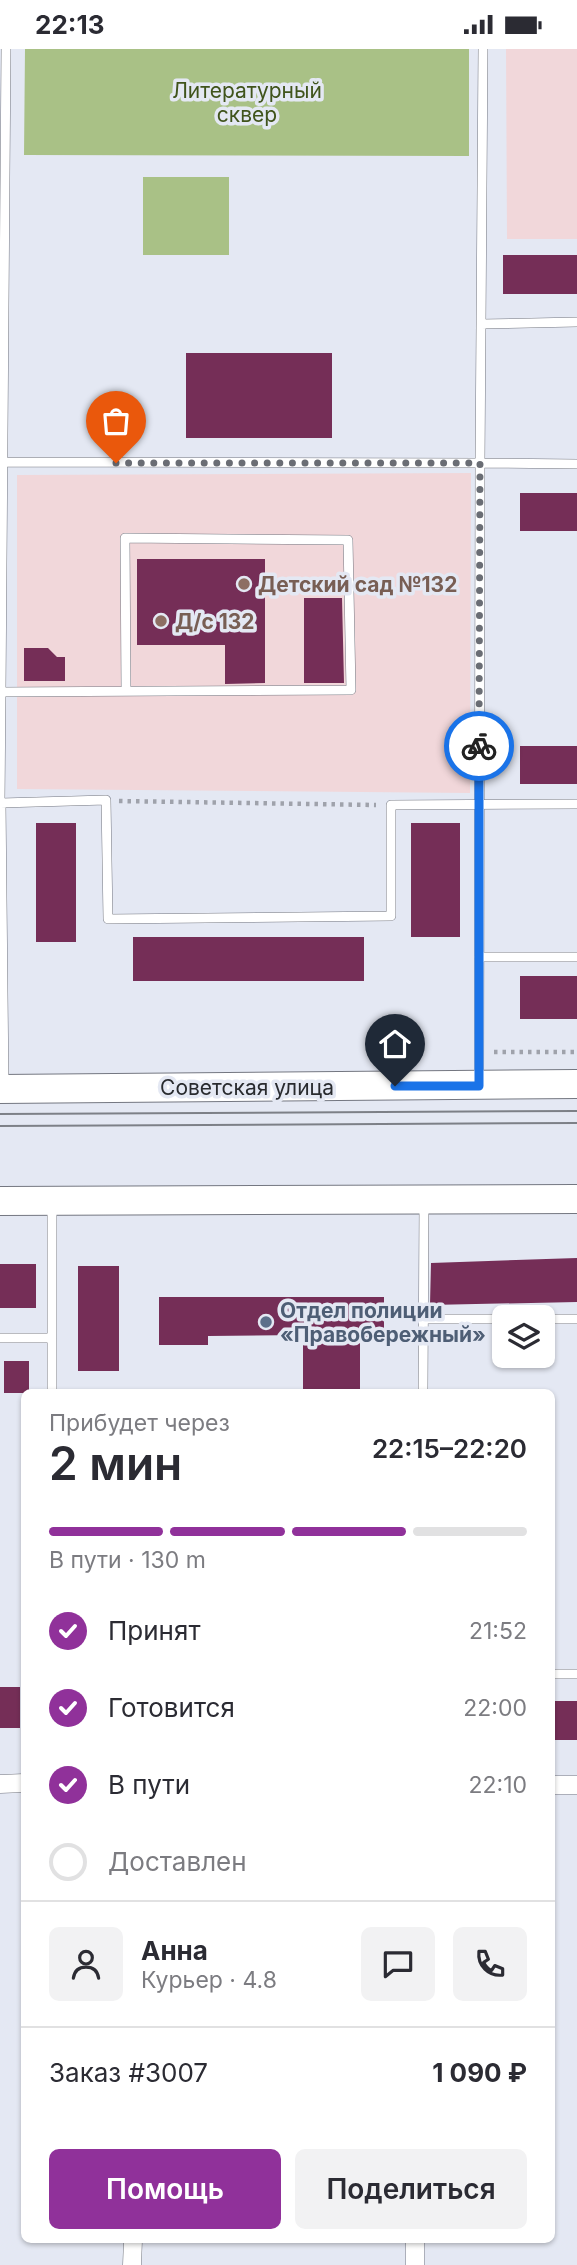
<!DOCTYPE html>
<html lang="ru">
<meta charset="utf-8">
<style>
body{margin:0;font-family:Inter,sans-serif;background:#f2f2f3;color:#2b2b33;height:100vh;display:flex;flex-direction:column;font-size:26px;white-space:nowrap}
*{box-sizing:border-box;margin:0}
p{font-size:23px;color:#7c7c81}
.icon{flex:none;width:38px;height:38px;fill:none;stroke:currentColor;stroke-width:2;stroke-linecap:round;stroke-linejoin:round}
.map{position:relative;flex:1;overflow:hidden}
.panel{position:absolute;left:21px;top:1340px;width:534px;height:854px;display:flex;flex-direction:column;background:#fff;border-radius:10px;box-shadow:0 2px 5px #0004}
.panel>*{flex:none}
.controls{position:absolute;left:492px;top:1256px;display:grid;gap:14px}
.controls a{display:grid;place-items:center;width:63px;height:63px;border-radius:10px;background:#fff;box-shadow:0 2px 5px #0004;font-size:35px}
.pin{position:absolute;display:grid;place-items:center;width:60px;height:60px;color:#fff;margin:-72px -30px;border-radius:50% 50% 50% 0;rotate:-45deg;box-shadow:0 0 7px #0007}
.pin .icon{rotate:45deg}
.courier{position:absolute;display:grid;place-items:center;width:70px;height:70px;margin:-35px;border:5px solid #1a73e8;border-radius:50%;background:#fff;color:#222;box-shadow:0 2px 9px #0007}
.headline em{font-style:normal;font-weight:600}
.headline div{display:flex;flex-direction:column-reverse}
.headline{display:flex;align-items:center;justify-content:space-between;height:119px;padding:0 28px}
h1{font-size:46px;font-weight:600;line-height:52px}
.bar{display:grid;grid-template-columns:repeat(4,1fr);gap:10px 7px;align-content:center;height:84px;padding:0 28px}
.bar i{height:9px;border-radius:5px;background:#e1e1e2}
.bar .selected{background:#90319a}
.bar p{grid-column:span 4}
.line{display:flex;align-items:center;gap:18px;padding:0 28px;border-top:2px solid #e1e1e2}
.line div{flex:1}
.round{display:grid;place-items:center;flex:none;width:74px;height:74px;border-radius:10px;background:#f2f2f3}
ol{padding:0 28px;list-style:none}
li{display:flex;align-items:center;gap:21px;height:77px}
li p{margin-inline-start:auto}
li .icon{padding:7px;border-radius:50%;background:#90319a;color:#fff;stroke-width:4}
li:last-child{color:#7c7c81}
li i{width:38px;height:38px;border:4px solid #e1e1e2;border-radius:50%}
.cta{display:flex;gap:14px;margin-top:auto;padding:14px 28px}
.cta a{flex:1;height:80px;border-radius:10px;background:#90319a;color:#fff;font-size:28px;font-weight:600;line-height:80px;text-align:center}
.cta a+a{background:#f2f2f3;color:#2b2b33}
.status{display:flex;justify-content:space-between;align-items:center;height:49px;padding:0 35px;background:#fff;direction:ltr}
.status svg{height:19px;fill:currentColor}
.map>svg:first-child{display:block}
</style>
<div class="status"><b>22:13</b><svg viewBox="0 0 49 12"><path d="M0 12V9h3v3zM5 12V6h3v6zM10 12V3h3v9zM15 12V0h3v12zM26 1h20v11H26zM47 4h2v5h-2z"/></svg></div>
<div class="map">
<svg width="577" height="2216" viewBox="0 0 577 2216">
<rect width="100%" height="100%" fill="#e4e8f3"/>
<path fill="#f1d7da" d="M506 0H577V190H507Z
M471 424 470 744 17 740V426Z"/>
<path fill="#a9c186" d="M25 0H469V107L24 106Z
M143 128H229V206H143Z"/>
<path fill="#752e57" d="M503 206H577V245H503Z
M186 304H332V389H186Z
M520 444H577V482H520Z
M137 510H265V634L225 635V596H137Z
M304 549H342L344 634H304Z
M24 599H48L57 608H65V632H24Z
M520 697H577V735H520Z
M36 774H76V893H36Z
M411 774H460V888H411Z
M133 888H364V932H133Z
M520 927H577V970H520Z
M577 1209V1253L430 1256 431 1214Z
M0 1215H36V1259H0Z
M78 1217H119V1322H78Z
M159 1248H384V1292H360V1344H303V1286L208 1287V1296H159Z
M4 1312H29V1344H4Z
M0 1638H20V1679H0Z
M551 1652H577V1691H551Z"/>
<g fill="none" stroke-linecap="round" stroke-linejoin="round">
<defs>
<path id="lane" d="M481 275 577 273
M0 413 480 414 483 0
M1 643 6 0
M0 754 1 643 351 641 348 491 125 489 126 642
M479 908H577
M479 1031 480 414 577 415
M4 1036 1 754 106 751 108 870 391 867V756L577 755
M52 1154V1344
M423 1270H504
M542 1270H577
M0 1289H52
M423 1344 424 1153
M551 1625H577"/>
<path id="street" d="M0 1735 24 1734
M551 1736H577
M132 2216 133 2191
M415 2216V2191"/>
<path id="primary" d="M0 1040 577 1035
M0 1152 577 1150"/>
</defs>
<use href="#lane" stroke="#747781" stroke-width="10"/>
<use href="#street" stroke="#747781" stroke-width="19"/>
<use href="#primary" stroke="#747781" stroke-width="30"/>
<path stroke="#9fa2ab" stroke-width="4.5" stroke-dasharray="3.5 5" stroke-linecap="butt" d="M119 752 376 756
M494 1003H577"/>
<use href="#lane" stroke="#fff" stroke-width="9"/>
<use href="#street" stroke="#fff" stroke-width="18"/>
<use href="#primary" stroke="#fff" stroke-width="28"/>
<path stroke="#7d8087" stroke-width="2" d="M0 1065 577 1062
M0 1077 577 1074"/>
</g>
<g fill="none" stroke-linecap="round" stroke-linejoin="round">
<path stroke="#6a6d74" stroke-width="7" stroke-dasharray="0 12.6" d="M116 414H480L479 697"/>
<path stroke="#1a73e8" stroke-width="9" d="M395 1037H479V697"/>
</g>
<g fill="#8d6e63" stroke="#e4e8f3" stroke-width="2.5">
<circle cx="244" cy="535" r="7"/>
<circle cx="161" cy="572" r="7"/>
</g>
<circle fill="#5c6f8a" stroke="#e4e8f3" stroke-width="2.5" cx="266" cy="1273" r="7"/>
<g text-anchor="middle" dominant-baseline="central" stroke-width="7" stroke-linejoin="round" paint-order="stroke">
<g font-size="21" fill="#40541c" stroke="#e4e8f3">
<text x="247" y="41">Литературный<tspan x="247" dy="24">сквер</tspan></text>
</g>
<g font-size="21" font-weight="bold" fill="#785e54" stroke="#e4e8f3" text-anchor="start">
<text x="258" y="535">Детский сад №132</text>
<text x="175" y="572">Д/с 132</text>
</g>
<g font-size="21" fill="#292b2f" stroke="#e4e8f3">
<text x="247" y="1038">Советская улица</text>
</g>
<g font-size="21" font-weight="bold" fill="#4e5e75" stroke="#e4e8f3" text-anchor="start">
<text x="280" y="1261">Отдел полиции<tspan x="280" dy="24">«Правобережный»</tspan></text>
</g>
</g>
</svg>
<div class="controls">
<a><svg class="icon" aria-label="layers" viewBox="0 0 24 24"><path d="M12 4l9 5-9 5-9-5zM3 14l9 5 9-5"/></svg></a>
</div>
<div class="pin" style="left:116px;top:414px;background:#ea580c"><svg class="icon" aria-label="bag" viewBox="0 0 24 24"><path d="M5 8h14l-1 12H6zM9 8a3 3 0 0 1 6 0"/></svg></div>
<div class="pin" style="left:395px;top:1037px;background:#1f2937"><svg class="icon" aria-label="home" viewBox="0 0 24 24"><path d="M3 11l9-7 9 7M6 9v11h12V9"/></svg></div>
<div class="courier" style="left:479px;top:697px"><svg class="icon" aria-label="bike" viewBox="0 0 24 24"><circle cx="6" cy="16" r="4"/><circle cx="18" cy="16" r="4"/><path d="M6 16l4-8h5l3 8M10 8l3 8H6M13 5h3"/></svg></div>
<section class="panel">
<div class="headline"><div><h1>2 мин</h1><p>Прибудет через</p></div><em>22:15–22:20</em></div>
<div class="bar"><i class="selected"></i><i class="selected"></i><i class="selected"></i><i></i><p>В пути · 130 m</p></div>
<ol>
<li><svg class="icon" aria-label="check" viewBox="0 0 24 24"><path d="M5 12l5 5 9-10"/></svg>Принят<p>21:52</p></li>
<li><svg class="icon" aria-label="check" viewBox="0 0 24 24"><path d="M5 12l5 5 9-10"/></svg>Готовится<p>22:00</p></li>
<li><svg class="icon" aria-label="check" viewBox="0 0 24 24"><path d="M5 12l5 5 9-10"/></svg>В пути<p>22:10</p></li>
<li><i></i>Доставлен</li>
</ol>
<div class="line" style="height:126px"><a class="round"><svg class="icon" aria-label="person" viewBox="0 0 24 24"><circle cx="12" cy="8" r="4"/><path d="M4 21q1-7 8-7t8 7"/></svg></a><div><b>Анна</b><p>Курьер · 4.8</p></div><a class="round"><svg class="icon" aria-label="chat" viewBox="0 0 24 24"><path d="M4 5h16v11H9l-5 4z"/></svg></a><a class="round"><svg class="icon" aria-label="phone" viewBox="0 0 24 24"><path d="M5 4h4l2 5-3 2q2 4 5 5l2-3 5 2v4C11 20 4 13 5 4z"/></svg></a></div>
<div class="line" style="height:91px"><div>Заказ #3007</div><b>1 090 ₽</b></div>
<div class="cta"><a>Помощь</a><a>Поделиться</a></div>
</section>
</div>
